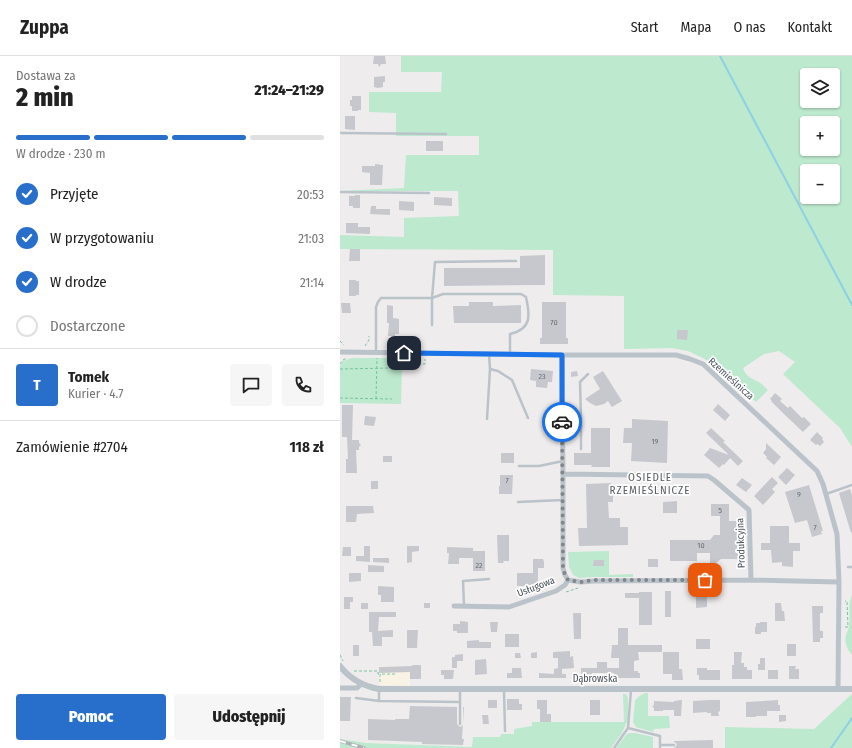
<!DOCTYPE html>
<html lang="pl">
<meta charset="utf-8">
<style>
body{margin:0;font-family:"Fira Sans Condensed",sans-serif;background:#f6f6f6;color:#222;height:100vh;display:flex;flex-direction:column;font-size:15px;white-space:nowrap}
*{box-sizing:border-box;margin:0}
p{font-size:13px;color:#767676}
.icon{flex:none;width:22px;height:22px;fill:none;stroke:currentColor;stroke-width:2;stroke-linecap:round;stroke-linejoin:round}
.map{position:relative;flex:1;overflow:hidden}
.panel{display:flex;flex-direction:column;background:#fff;width:340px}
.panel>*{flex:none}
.fabs{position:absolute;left:460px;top:12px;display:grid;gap:8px}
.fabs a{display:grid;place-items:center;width:40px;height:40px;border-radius:4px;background:#fff;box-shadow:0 1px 3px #0004;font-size:20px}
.pin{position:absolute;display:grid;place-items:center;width:34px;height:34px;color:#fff;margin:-17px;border-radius:8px;box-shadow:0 2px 6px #0006}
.courier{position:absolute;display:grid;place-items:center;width:40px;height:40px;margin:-20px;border:3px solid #1a73e8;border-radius:50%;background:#fff;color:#222;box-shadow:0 1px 5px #0007}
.overview em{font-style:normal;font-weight:800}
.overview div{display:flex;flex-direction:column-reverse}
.overview{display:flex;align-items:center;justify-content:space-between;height:68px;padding:0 16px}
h1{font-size:26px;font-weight:800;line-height:30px}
.bar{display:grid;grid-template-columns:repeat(4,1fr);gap:6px 4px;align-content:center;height:48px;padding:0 16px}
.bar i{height:5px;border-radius:3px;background:#e0e0e0}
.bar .current{background:#286fcc}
.bar p{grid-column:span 4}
.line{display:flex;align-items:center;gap:10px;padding:0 16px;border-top:1px solid #e0e0e0}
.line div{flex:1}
.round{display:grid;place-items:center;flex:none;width:42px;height:42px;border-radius:4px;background:#f6f6f6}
ol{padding:0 16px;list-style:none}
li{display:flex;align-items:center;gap:12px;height:44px}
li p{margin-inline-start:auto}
li .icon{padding:4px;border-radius:50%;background:#286fcc;color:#fff;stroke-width:4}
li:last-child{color:#767676}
li i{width:22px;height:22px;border:2px solid #e0e0e0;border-radius:50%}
.action{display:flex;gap:8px;margin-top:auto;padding:8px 16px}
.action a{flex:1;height:46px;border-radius:4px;background:#286fcc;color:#fff;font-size:16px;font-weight:800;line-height:46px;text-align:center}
.action a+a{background:#f6f6f6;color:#222}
header{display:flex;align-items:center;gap:24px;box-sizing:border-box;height:56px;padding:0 20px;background:#fff;border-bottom:1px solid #e0e0e0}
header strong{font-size:19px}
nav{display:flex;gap:22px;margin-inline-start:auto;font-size:14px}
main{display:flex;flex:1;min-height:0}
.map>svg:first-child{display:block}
</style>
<header>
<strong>Zuppa</strong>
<nav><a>Start</a><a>Mapa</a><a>O nas</a><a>Kontakt</a></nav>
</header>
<main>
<section class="panel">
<div class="overview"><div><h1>2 min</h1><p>Dostawa za</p></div><em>21:24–21:29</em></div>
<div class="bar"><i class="current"></i><i class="current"></i><i class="current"></i><i></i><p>W drodze · 230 m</p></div>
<ol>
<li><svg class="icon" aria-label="check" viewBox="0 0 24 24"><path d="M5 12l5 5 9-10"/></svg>Przyjęte<p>20:53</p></li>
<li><svg class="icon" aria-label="check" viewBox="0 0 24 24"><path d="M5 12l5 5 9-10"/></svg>W przygotowaniu<p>21:03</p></li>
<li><svg class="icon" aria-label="check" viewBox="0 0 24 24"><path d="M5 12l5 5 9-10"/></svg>W drodze<p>21:14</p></li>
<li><i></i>Dostarczone</li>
</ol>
<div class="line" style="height:72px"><b class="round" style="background:#286fcc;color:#fff">T</b><div><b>Tomek</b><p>Kurier · 4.7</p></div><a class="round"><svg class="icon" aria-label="chat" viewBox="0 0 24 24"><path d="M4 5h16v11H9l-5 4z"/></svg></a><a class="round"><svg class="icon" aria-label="phone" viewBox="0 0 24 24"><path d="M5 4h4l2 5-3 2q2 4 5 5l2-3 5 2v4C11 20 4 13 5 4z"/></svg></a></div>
<div class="line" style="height:52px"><div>Zamówienie #2704</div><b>118 zł</b></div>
<div class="action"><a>Pomoc</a><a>Udostępnij</a></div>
</section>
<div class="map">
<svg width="512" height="692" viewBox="0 0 512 692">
<rect width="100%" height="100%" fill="#eeecec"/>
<path fill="#f9f3e5" d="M39 610H70V630L39 629Z"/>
<path fill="#bde9ce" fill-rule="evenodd" d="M61 0H512V391L500 372 443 318 455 306 439 295 424 298 403 312C406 322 413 322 420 327 423 328 425 332 428 334L416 346 379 312 363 302 348 295 332 292 284 293V240L213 239V194L0 193V179L64 181V162L119 160 118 135H0L64 132 66 99H139V80H56V57L29 56V36H101L102 16H61ZM467 19H493V45H467ZM467 67H493V93H467ZM467 115H493V141H467Z
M12 302H55L56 304V309H62L61 348 0 347V310L3 305Z
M269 495V519L293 518V521H254L239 522 233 519 229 511 228 496Z
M512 539V599C509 596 507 592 506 588 504 579 508 577 509 570 511 559 507 549 512 539Z
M305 637H308V660H329L330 672 314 673 313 676 296 671 293 666 295 645 298 641Z
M283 638H286L288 642V663L286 668 282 677 271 692H0V683L26 687 132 691 133 681H160L161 678H174V673L192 670V666H284Z
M512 638V692H385V671L474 673Z
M289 677H295L313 681V692H276L286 679Z"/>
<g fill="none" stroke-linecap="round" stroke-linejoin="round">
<path stroke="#8dd1e3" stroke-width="2" d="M380 0 512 249
M491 692 512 662"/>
</g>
<path fill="#c7c8ce" d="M34 0H45L46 8H41L39 11 38 8H33Z
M45 20V26H43V31L38 32 34 31V21Z
M12 40H21V54H18V55H12V50H10V44H12Z
M5 60H15V74L5 73Z
M86 85H103V95H86Z
M35 108 43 109 42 129H30V117L22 116V110H35Z
M15 139H20V152H13V150H9V140H15Z
M94 141 112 142V150L94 149Z
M59 145 74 146V155L59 154Z
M31 150H36V153H50V159L30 158Z
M6 167H18V171H30V178L6 177Z
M10 193H20V205H9Z
M205 199V229L104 230V212H180V200Z
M9 224H16V225H19V239H16V240H9Z
M129 246H153V250L181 249V267H114L113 250H129Z
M202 246H226V282H228V288H200V282H202Z
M1 247H10L11 257H2Z
M47 249 53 250V262L59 263V278H55V280H48L49 267H47Z
M337 274H348L347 284 337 283Z
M191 313 213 315 212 326H208L207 332 196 331V325L190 324Z
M237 315 238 320 231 321V316Z
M263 315 282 345 272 351 268 345 264 348 256 350 250 347 245 343 260 333 253 321Z
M435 337 442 343 440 345 448 352 450 350 462 362 464 361 471 368 463 376 445 359 431 345H432L430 343Z
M378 348 390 359 385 365 373 354Z
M2 349H13L12 384H19V387L21 389 19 391V394H16L17 417H6V403H8L7 381H2Z
M25 360 36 361 34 370 24 369Z
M292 363 328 365 327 407 291 405 292 387H283L284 372H292Z
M251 372H270V411H251L252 409H234V397H251Z
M371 372 385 385 383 386 403 405 398 410 390 402 384 409 383 408 379 412 364 399 370 392 389 399 366 377Z
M477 376 483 382 482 383 484 386 480 390 477 388 476 389 470 384Z
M426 387 441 401 434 409 426 402 427 401 423 397 426 393Z
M161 397H174V407H161Z
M43 400H52V406H43Z
M447 412 455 419 446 429 438 421Z
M160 419H173L172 438H159V430H160Z
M432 421 438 427 432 433 435 436 423 449 414 440Z
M402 422 412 429 406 436 396 429Z
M31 425H38V433H31Z
M271 427 272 431H286V437L273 438V446H268L269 462H280V471H288V489L239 490 238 472H247L246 428Z
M469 429 483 475H481L482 478 472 481 467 464 455 467 445 436Z
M510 433 512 439V476L511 477 499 437Z
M337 445V457H323V446Z
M371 448H389V465H397V479H400L401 492 400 503H381L376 507V517H370V497H357V505H330V484H370L374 479H380V460H371Z
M6 450H33L34 457 17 458 16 466H6Z
M430 470H449V487H460V495H453V511L442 510V506L432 507 431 494H421V487H430Z
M157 479H169V505H163L164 507H158Z
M24 490H30V506L16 505V500H24Z
M67 490H79V495L72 496V506L67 507Z
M3 491H11V500H2Z
M107 491 133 492V495H145V515H133V502H119V508H108L109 497H107Z
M33 502H49V507L33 506Z
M193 503H203L204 506V512H198V530H177V517H193Z
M308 503H318V511H308Z
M254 504H264V510H253Z
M28 509 44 510V516H28Z
M9 517H21V525L9 526Z
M38 530 54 531V546H41V539H38Z
M325 535H331V561H325Z
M299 536H312V569H299V542H285V537H299Z
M361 537 362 540 367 541V551L356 552V541H358Z
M4 541H13V546H10V553H4Z
M21 547H28V553H21Z
M84 547H90V552H84Z
M435 547H441L442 555H444L445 565H435Z
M472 550H483V557H480V575H483V582H480V586H473Z
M29 556H56V561H39L38 575 53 574V581H42V590H33L32 576H29Z
M233 557H241V583H234Z
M120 565 128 566V577H117V575H113V568H120Z
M150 566H158L157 576H151Z
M420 566H427V576H421V578H415V571H416V567H420Z
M278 572H288V589H322V596H298L299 604 294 605V615H298V617H300V622H277V620H274V617H252V622H241V612H257V606H267V612H279V602H271L272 589H278Z
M67 574H78L77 592H67Z
M165 578H179V591H165Z
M356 583H370V593H356Z
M139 584V586H151V592H127V585Z
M447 588H456V600H447Z
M13 589H19V600H13Z
M230 595V601L233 600 234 612 222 613V618H226V622H199V617L214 618V613L218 612V602H213V596Z
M197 596V602H191V597Z
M323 596H339V613H342L343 624H332V618H323Z
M394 596H402L401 607H404V611H407V614H412V623H392V609H394Z
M175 597H180L181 602H175Z
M123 598V605H117V612H112V601H115V599Z
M420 602H425V614H418V608H420Z
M146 603 147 618 135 619V604Z
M72 609H81V623H70V616L39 617V611L72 610Z
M449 610H456L455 613H459V623H449Z
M172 612H181L182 622H167V617H172Z
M357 612H367V614H380V624H359V619H357Z
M101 614H114L113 623H104V619H101Z
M428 614H438V623H428Z
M0 641H11L10 665H0Z
M167 643H179V648H182V654H167Z
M148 644H157V652H148Z
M197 644H207V658H211V666H200V653H197Z
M250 644H260V659H250Z
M342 644 341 660H334V654H323V655H314V652L312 650 314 649V645L334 646V645Z
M370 644H380V655L378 656 379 660H371V657H367V656L353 657V645Z
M438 644V649H440V655H427V660H416V661H406V646Z
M70 650 117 651V668L120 671 122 670 123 668V651H124L122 683H124L123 689 82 688V686L28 684V663L55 664V663H69Z
M142 659H148L149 668H143Z
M439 659H446V665L439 666Z
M373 684V692H334L337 689 336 687 334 686V685Z"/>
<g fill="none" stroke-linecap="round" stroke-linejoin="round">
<path stroke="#78c49f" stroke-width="1" stroke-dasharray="3 2" stroke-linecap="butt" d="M0 285 4 289
M25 290 29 284V280
M57 303V307L85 308V303
M0 308 3 304 7 302
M0 313 52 312
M0 342 52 343
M36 343 37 302
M226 536 238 532
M505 571H508L507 545H505
M0 599 3 605
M14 615H38V618H40
M40 626V618H56V617"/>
<path stroke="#bbc3ca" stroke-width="2.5" d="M0 77 106 78
M0 136 89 137
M92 269V242L95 206 176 205
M36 296V251L38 246 41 242H92L103 238H181L186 241C190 259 192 273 170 278V298
M149 298 150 313 158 315 172 324 188 362
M147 363 150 313
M223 366 241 363 240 326 248 318
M241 393V363
M179 410H199L223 405
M486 438 512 429
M178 446 223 444
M508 511H512
M124 549 123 525 149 523
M120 633V668
M39 634V645L120 646
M164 634 165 675
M16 642 39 645
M288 672 320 680V692
M320 689H334
M274 692 288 672 291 634"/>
<path stroke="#bbc3ca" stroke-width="5" d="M0 296 222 299H336L350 303 363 308 477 415 483 428 497 478 499 526 498 633
M222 299 223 418V512L225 519 228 524
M223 418 368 420 374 424 409 454 411 524
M114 550 169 551 216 535 225 529 228 524 241 526 254 525 411 524 499 526
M0 632H17L21 628"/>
<path stroke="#bbc3ca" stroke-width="6" d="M0 610C10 623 23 630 39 633H512"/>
<defs>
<path id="rail" d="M0 685 24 692"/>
</defs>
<use href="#rail" stroke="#aeb1b6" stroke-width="3.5"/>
<use href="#rail" stroke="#fff" stroke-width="2" stroke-dasharray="6" stroke-linecap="butt"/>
</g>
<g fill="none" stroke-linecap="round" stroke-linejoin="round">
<path stroke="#81868b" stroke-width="4" stroke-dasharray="0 7.2" d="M222 366 223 512 225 519 228 524 241 526 254 524H365"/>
<path stroke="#1a73e8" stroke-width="5" d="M64 297 222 299V366"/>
</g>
<g text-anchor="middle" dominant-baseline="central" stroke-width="3.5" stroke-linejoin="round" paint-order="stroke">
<g font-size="8" fill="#666d75">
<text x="214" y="266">70</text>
<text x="202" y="320">23</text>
<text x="315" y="385">19</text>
<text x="167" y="424">7</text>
<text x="459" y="438">9</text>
<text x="380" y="454">5</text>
<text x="475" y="471">7</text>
<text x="361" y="489">10</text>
<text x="139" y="509">22</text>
</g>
<g font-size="10" fill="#464f57" stroke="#fff">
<text transform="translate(391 323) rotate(42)">Rzemieślnicza</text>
<text transform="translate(401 487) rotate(-92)">Produkcyjna</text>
<text transform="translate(196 531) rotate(-21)">Usługowa</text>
<text x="255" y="623">Dąbrowska</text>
</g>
<g font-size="11" letter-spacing="1" fill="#595c60" stroke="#fff">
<text x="310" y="421">OSIEDLE<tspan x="310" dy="13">RZEMIEŚLNICZE</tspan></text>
</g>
</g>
</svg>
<div class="fabs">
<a><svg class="icon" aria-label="layers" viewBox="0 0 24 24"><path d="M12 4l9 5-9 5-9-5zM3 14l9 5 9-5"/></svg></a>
<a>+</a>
<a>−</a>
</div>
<div class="pin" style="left:365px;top:524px;background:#ea580c"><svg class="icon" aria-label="bag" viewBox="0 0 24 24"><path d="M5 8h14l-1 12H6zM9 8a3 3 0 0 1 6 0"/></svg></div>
<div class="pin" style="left:64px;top:297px;background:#1f2937"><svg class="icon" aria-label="home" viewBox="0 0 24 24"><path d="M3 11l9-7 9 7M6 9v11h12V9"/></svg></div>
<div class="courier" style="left:222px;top:366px"><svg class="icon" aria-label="car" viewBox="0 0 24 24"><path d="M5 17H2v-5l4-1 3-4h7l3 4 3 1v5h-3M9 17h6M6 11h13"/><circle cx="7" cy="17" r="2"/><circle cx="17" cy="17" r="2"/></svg></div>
</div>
</main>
